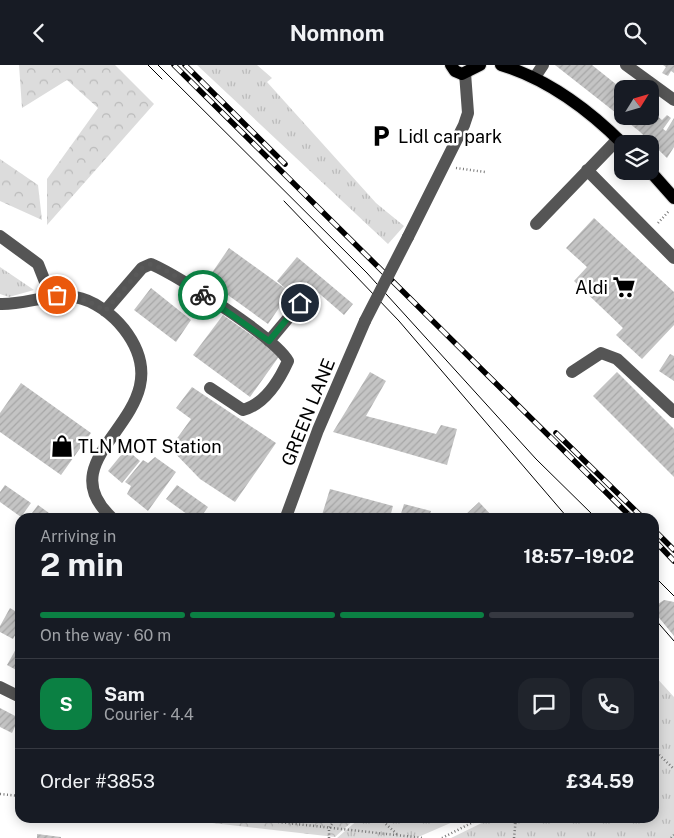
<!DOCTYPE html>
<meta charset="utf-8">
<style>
body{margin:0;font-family:"Public Sans",sans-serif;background:#20242c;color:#f1f3f6;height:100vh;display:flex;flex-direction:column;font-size:19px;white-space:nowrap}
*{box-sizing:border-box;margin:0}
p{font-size:16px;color:#9ea1a6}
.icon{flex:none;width:28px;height:28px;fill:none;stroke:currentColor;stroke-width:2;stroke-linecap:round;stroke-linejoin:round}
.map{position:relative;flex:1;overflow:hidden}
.sheet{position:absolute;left:15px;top:448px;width:644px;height:310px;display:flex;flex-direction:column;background:#171b24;border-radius:15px;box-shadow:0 2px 12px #0003}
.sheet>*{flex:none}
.needle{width:32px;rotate:53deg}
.controls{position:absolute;left:614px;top:15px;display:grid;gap:10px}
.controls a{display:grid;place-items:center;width:45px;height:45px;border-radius:10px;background:#171b24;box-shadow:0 2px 12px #0003;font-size:25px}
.pin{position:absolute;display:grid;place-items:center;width:42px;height:42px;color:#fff;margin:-21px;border:2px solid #fff;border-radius:50%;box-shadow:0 1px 5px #0007}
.courier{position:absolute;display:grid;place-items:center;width:50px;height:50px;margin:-25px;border:4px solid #0b8043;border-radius:50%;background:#fff;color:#222;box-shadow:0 1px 6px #0007}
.headline em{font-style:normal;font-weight:700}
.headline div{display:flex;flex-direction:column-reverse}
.headline{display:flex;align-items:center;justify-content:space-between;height:85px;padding:0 25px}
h1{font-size:32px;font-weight:700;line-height:38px}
.bar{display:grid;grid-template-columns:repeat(4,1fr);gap:8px 5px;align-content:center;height:60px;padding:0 25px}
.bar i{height:6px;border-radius:4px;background:#363941}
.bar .selected{background:#0b8043}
.bar p{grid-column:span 4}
.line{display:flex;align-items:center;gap:12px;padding:0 25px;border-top:1px solid #363941}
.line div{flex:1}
.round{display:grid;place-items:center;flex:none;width:52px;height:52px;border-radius:15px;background:#20242c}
header{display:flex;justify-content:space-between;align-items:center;height:65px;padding:0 25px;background:#171b24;font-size:22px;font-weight:700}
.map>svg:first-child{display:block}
</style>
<header><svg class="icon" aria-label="back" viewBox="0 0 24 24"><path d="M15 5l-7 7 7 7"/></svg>Nomnom<svg class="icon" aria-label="search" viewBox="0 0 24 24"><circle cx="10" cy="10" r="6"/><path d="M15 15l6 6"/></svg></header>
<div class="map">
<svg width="674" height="773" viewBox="0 0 674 773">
<defs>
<pattern id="grass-tufts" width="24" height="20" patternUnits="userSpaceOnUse" patternTransform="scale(1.25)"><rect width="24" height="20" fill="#dcdcdc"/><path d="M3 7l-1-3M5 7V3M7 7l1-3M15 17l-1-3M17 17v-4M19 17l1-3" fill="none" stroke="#bbb"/></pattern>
<pattern id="forest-crowns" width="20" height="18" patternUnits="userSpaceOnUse" patternTransform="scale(1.25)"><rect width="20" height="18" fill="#dcdcdc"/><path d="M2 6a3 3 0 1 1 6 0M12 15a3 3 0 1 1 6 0" fill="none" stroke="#bbb"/></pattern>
<pattern id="building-hatch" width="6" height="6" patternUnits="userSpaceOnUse" patternTransform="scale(1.25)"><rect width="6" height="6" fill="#c4c4c4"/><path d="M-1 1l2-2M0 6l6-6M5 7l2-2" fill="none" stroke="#a7a7a7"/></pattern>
</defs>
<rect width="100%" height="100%" fill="#fff"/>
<path fill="url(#grass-tufts)" d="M197 0H257L272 13 267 17 376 138 404 161 388 179Z
M0 202 34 225 9 232 0 229Z
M654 610 674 632V773H451L492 753 654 752Z
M360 753V752L462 753 416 773H337Z"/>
<path fill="url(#forest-crowns)" d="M19 0H115L154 39 47 160V114L98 43 67 15 22 43Z
M0 94 38 120 42 155 0 136Z
M169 753H356L335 772Z"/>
<path fill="url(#building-hatch)" d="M555 0H592L622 24V51H650V45L662 55 667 50 671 53 663 64 666 66 674 53V82L667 93 639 66Z
M663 0H674V8L671 6 668 11 662 8 666 2Z
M594 153 674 227V260L642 294 616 270 623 263 574 216 587 202 566 183Z
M229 183 287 225 277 216 297 192 353 239 344 250 306 217 294 231 290 227 268 259 207 215Z
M151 223 191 255 176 277 134 245Z
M223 250 280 290 250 332 193 290Z
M670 289 674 291V316L659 306Z
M370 307 386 316 366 351 436 369 441 360 457 364 447 400 333 367Z
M617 307 674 364V412L593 331Z
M21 318 91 368 61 410 0 367V348Z
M192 322 276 378 235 437 200 414 170 383 191 354 176 343Z
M126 384 140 396 122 418 108 406Z
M155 392 176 407 148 446 127 429 131 421 125 417 143 395 148 398Z
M5 420 31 438 21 452 0 437V427Z
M177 420 208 442 201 452H191L166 434Z
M330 424 393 441 390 452H330L322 450Z
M479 437 493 452H463Z
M404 439 431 446 429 452H400Z
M38 440 49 448 55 452H29Z
M664 535 674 537V571L656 549 658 539Z
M10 543 20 549V561L13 574 0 567V561Z
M16 584 20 587V607L7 600Z
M0 643 19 653 12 668 0 662Z
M37 769 61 772V773H37Z"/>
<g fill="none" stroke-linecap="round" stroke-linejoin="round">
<defs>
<path id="major" d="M451 0 455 6 462 9 480 0
M501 0C547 14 589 45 623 79
M650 106 674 133"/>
</defs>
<use href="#major" stroke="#dbdbdb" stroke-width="14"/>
<path stroke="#777" stroke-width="2.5" stroke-dasharray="1 2.5" stroke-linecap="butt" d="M456 103 485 107
M658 158 669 146
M654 685 674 704
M0 729 20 731
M233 752 423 773
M378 752 398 770
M329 773V763L337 752
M442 773 483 752
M514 773 516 752
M671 773 674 770"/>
<path stroke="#555" stroke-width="12" d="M626 0 674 35
M535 12 543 0
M587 105 674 193
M536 159 618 74
M0 171 38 199 51 232
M408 172 464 60 468 48 465 8
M0 239C25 240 49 228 75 232 94 235 113 250 124 264 190 349 42 387 111 452
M105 246 142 203 151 199C178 211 276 273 288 296 279 316 265 339 243 345L210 323
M269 276 300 239
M572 307 601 288 617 294 674 347
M286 452 318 365 365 256
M0 622 20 632"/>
<use href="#major" stroke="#000" stroke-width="12"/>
<path stroke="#000" stroke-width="1" d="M148 0 162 14
M158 0 367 208 536 394 595 452
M284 136 399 256 567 452
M654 511 674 531
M654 553 674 576"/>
<defs>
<path id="rail" d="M174 0 631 452
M185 0 285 99
M556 368 642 452
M654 465 674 485
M654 475 674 496"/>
</defs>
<use href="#rail" stroke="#000" stroke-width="5.5"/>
<use href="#rail" stroke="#fff" stroke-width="4" stroke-dasharray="11" stroke-linecap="butt"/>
<path stroke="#555" stroke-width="12" d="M365 256 408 172"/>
</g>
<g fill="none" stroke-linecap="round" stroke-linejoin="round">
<path stroke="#595959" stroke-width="5" stroke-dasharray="0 9" d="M57 230C76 232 89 235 105 246L142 203 151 199 171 208 203 230"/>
<path stroke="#0b8043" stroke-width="6" d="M203 230 269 276 300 238"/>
</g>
<defs>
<symbol id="parking-bare" viewBox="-9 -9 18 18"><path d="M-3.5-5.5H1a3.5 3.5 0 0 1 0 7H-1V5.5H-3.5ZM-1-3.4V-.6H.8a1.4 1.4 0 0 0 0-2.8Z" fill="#000" stroke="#fff" stroke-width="2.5" paint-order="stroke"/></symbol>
<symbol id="supermarket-bare" viewBox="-9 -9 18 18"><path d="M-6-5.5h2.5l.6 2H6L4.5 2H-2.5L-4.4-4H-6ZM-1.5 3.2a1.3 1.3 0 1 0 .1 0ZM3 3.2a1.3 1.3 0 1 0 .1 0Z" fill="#000" stroke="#fff" stroke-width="2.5" paint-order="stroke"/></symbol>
<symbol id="shop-bare" viewBox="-9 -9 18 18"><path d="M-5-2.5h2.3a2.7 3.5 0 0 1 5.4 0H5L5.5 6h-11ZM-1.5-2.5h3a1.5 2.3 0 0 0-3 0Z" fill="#000" stroke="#fff" stroke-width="2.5" paint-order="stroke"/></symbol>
</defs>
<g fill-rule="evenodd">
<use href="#parking-bare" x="365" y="55" width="32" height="32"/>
<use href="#supermarket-bare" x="608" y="206" width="32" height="32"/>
<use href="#shop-bare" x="46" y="365" width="32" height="32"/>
</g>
<g text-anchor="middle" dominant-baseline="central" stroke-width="5" stroke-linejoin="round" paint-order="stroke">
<g font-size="18" fill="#000" stroke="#fff" text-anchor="start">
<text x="398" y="71">Lidl car park</text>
<text x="608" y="222" text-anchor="end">Aldi</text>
<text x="78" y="381">TLN MOT Station</text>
</g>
<g font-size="18" fill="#000" stroke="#fff">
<text transform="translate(308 347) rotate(-68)">GREEN LANE</text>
</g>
</g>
</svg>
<div class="controls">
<a><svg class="needle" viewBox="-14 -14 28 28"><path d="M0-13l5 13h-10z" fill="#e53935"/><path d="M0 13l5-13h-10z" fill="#9ea1a6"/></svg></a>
<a><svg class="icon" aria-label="layers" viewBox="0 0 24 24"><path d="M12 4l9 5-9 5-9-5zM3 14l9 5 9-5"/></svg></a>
</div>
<div class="pin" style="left:57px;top:230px;background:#ea580c"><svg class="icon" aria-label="bag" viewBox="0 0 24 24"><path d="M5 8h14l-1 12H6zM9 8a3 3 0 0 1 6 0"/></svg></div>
<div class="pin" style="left:300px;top:238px;background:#1f2937"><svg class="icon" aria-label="home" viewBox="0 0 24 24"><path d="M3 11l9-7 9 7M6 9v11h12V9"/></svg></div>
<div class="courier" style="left:203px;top:230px"><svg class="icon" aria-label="bike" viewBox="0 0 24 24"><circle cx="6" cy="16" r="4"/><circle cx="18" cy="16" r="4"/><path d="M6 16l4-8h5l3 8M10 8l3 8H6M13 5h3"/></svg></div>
<section class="sheet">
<div class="headline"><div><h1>2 min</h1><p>Arriving in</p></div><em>18:57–19:02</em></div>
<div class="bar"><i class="selected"></i><i class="selected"></i><i class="selected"></i><i></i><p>On the way · 60 m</p></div>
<div class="line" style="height:90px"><b class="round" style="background:#0b8043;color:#fff">S</b><div><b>Sam</b><p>Courier · 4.4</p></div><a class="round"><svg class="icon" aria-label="chat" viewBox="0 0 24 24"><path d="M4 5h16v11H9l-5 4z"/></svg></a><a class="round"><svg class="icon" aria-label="phone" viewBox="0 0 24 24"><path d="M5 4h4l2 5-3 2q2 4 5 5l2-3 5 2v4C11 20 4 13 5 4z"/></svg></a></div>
<div class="line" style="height:65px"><div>Order #3853</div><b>£34.59</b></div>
</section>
</div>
